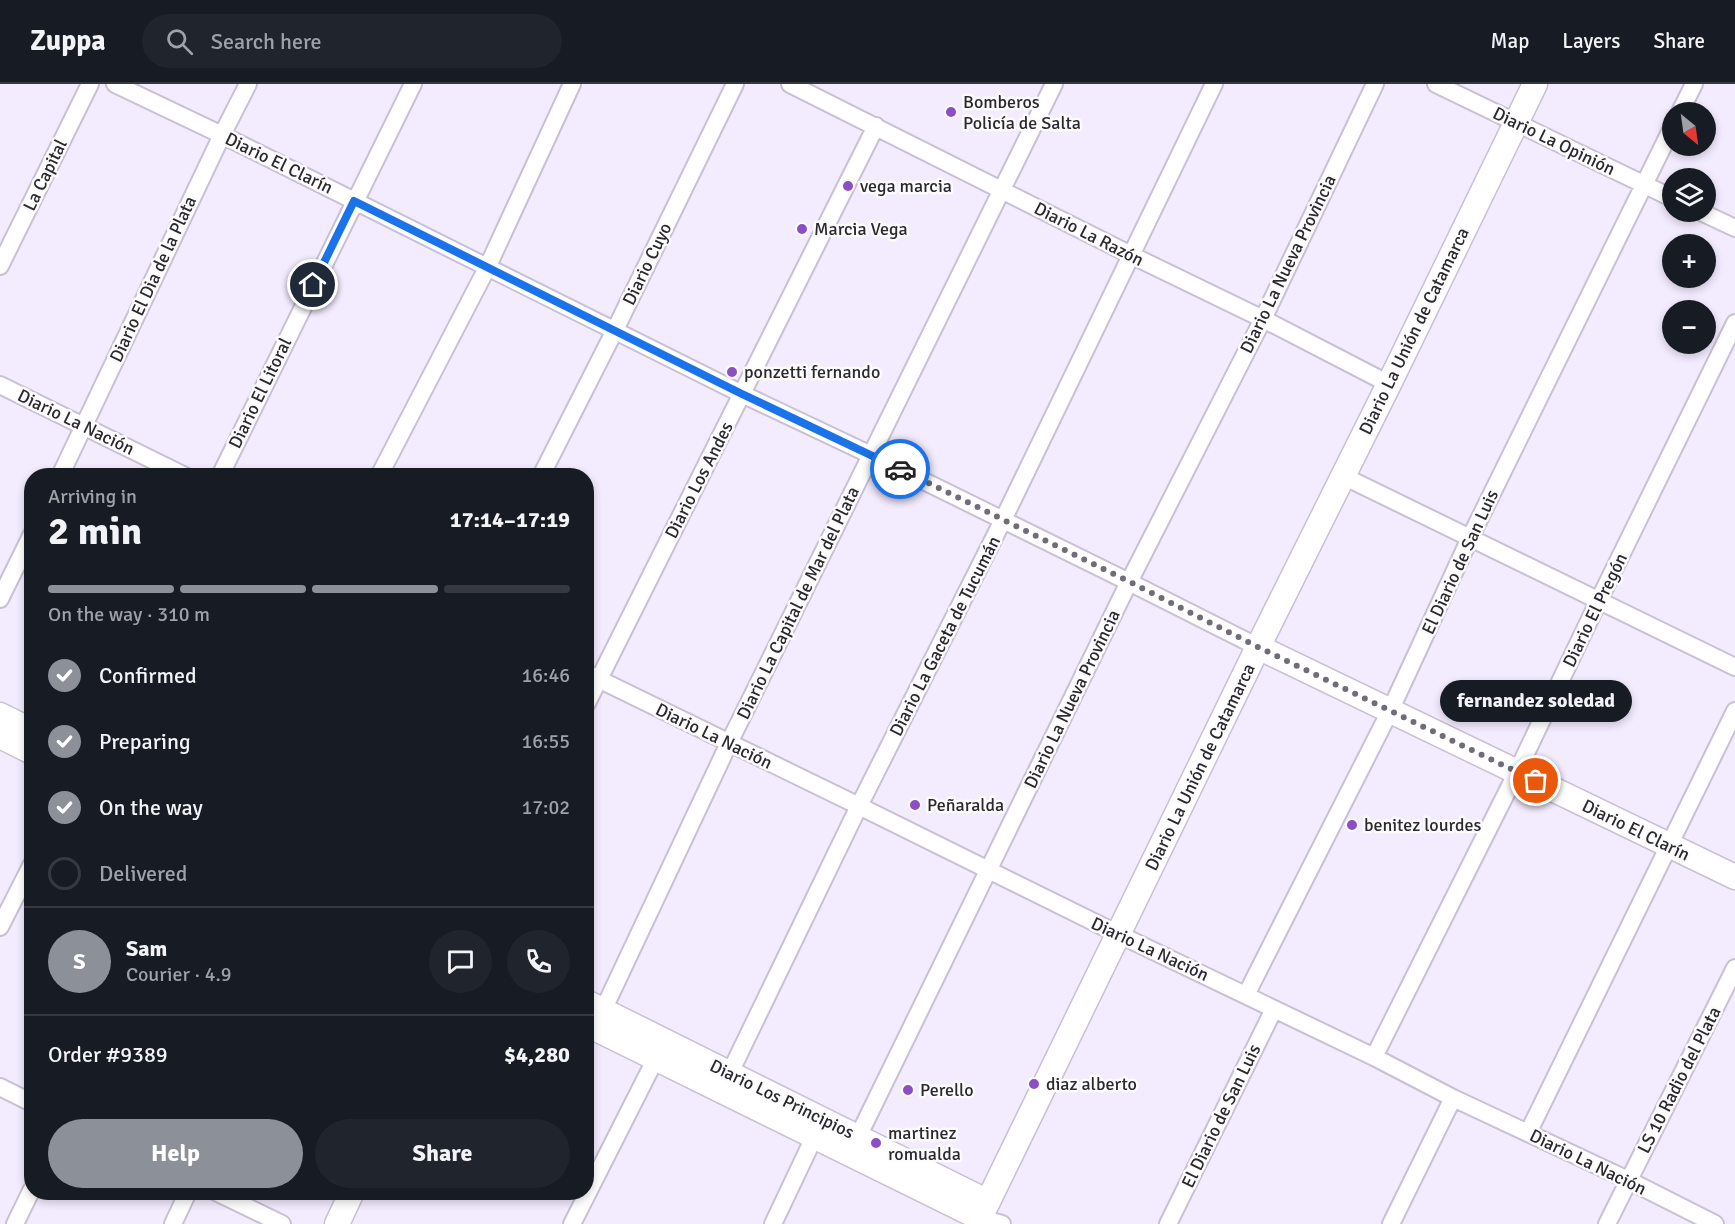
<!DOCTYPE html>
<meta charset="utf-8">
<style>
body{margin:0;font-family:Signika,sans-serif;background:#20242c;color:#f1f3f6;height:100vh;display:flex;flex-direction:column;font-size:22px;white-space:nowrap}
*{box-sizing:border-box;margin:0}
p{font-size:20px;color:#9ea1a6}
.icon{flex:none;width:33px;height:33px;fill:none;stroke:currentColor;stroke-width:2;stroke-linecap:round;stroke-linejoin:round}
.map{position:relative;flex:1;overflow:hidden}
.panel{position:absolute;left:24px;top:384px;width:570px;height:732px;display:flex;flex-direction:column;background:#171b24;border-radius:24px;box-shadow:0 3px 9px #0003}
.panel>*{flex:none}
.needle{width:39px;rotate:151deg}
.controls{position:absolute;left:1662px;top:18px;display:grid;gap:12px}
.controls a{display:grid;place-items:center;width:54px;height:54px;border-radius:50%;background:#171b24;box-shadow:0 3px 9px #0003;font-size:30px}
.pin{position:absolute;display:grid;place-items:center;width:51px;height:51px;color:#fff;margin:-26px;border:3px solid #fff;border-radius:50%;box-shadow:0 2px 6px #0007}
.courier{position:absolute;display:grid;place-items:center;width:60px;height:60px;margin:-30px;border:4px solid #1a73e8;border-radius:50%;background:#fff;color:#222;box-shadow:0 2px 8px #0007}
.bubble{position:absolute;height:42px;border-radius:21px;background:#171b24;box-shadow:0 3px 9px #0003;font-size:20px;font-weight:700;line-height:42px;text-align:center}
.overview em{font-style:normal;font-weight:700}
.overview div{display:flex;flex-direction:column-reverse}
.overview{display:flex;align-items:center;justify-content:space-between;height:102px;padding:0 24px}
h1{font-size:39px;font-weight:700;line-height:45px}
.bar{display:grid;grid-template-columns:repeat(4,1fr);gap:9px 6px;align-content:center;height:72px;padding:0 24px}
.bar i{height:8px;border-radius:4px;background:#363941}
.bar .on{background:#8c9099}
.bar p{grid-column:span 4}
.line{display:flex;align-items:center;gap:15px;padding:0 24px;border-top:2px solid #363941}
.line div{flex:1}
.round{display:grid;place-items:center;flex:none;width:63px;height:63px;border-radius:32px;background:#20242c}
ol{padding:0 24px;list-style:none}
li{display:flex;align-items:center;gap:18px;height:66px}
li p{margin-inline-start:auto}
li .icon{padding:6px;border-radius:50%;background:#8c9099;color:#fff;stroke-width:4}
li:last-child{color:#9ea1a6}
li i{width:33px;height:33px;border:3px solid #363941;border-radius:50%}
.action{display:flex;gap:12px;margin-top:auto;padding:12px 24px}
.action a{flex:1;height:69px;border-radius:36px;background:#8c9099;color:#fff;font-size:24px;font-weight:700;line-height:69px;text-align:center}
.action a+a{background:#20242c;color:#f1f3f6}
header{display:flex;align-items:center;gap:36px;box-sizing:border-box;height:84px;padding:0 30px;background:#171b24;border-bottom:2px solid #363941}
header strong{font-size:28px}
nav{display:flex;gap:33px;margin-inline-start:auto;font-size:21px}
.search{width:420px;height:54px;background:#20242c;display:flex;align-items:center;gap:15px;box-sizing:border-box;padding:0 21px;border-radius:33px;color:#9ea1a6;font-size:22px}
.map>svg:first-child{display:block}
</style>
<header>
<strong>Zuppa</strong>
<div class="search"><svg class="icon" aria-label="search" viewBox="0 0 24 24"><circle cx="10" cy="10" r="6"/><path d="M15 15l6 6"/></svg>Search here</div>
<nav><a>Map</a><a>Layers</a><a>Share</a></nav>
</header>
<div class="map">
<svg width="1735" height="1140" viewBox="0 0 1735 1140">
<rect width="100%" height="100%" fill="#f3ebfe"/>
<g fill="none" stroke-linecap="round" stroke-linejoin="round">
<defs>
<path id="street" d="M115 0 222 51 742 310 871 371 1129 498 1258 563
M790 0 1131 171 1263 235 1389 300
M1436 0 1672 114
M1680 28 1694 0
M1701 128 1735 144
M0 182 90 0
M0 301 185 392
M60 392 222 51 248 0
M220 392 413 0
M379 392 487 184 572 0
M541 392 615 246 735 0
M1343 392 1735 583
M0 515 32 450
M586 589 859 722 1118 850 1374 973 1453 1014 1628 1096 1715 1140
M586 621 876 42
M0 843 32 780
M1246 911 1390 627 1470 454 1672 44
M599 935 729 659 1054 0
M1374 973 1517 688 1599 516 1735 239
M725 999 859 722 1003 436 1214 0
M0 1003 32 1019
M1528 1049 1735 627
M854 1061 1129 498 1263 235 1375 0
M216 1108 282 1140
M15 1140 32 1105
M173 1140 188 1108
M572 1140 656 974
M773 1140 818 1045
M977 1140 980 1134 1002 1140
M1168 1140 1274 925
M1391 1140 1453 1014
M1607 1140 1735 884"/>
<path id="secondary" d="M1258 563 1735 793
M0 631 32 647
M0 652 32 668
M586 918 988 1118
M586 940 980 1134 1258 563 1389 300 1535 0
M337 1140 352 1108"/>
</defs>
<use href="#street" stroke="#c9c0d3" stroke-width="20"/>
<use href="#secondary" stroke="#c9c0d3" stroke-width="27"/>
<use href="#street" stroke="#fff" stroke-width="16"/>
<use href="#secondary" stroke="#fff" stroke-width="24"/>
</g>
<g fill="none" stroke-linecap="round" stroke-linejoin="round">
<path stroke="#716c77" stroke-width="6" stroke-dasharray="0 10.8" d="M900 385 1130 498 1258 563 1536 697"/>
<path stroke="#1a73e8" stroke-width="8" d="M313 201 354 117 742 310 900 385"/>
</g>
<g fill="#8c4ec4" stroke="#fcfcfc" stroke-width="2">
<circle cx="951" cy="28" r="6"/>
<circle cx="848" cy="102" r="6"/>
<circle cx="802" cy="145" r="6"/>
<circle cx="732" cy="288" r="6"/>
<circle cx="915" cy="721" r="6"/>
<circle cx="1352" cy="741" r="6"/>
<circle cx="1034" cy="1000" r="6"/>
<circle cx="908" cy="1006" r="6"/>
<circle cx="876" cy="1059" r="6"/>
</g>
<g text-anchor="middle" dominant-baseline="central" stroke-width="5" stroke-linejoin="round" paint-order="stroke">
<g font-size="18" fill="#2b282f" stroke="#fcfcfc" text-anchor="start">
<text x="963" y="18">Bomberos<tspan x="963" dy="21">Policía de Salta</tspan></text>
<text x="860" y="102">vega marcia</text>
<text x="814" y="145">Marcia Vega</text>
<text x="744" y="288">ponzetti fernando</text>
<text x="927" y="721">Peñaralda</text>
<text x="1364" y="741">benitez lourdes</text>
<text x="1046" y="1000">diaz alberto</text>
<text x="920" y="1006">Perello</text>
<text x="888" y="1049">martinez<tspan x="888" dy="21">romualda</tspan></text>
</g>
<g font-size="18" fill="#2b282f" stroke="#fcfcfc">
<text transform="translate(1554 57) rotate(26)">Diario La Opinión</text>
<text transform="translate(279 79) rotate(26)">Diario El Clarín</text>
<text transform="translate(45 91) rotate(-64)">La Capital</text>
<text transform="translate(1089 150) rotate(27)">Diario La Razón</text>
<text transform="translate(647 180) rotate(-64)">Diario Cuyo</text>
<text transform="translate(1288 180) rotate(-64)">Diario La Nueva Provincia</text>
<text transform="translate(153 195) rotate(-65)">Diario El Dia de la Plata</text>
<text transform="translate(1414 247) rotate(-64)">Diario La Unión de Catamarca</text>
<text transform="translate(260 309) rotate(-64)">Diario El Litoral</text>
<text transform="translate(76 338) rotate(26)">Diario La Nación</text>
<text transform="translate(699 396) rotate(-63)">Diario Los Andes</text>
<text transform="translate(1460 478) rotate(-65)">El Diario de San Luis</text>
<text transform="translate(798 519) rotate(-64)">Diario La Capital de Mar del Plata</text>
<text transform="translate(1595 526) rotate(-64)">Diario El Pregón</text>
<text transform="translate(945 552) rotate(-63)">Diario La Gaceta de Tucumán</text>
<text transform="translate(1072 615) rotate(-64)">Diario La Nueva Provincia</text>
<text transform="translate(714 652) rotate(26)">Diario La Nación</text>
<text transform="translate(1200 683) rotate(-64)">Diario La Unión de Catamarca</text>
<text transform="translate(1636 746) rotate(26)">Diario El Clarín</text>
<text transform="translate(1150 865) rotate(25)">Diario La Nación</text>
<text transform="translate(1679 996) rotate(-63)">LS 10 Radio del Plata</text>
<text transform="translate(782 1015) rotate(26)">Diario Los Principios</text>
<text transform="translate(1221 1032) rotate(-64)">El Diario de San Luis</text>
<text transform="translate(1588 1078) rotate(26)">Diario La Nación</text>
</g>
</g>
</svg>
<div class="controls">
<a><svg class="needle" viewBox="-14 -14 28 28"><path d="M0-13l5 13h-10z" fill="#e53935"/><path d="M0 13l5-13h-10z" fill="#9ea1a6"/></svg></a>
<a><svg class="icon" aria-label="layers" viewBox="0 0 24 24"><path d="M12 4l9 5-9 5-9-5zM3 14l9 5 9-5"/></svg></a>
<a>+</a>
<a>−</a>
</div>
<div class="pin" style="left:1536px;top:697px;background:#ea580c"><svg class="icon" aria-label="bag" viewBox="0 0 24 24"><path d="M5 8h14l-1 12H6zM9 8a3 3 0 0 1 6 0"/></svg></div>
<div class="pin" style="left:313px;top:201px;background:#1f2937"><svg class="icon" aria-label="home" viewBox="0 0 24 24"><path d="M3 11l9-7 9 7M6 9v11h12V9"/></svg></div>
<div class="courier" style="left:900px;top:385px"><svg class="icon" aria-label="car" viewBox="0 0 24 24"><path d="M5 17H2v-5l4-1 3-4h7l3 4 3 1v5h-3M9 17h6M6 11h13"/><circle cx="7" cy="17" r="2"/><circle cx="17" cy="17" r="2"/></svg></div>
<div class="bubble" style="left:1440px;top:596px;width:192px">fernandez soledad</div>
<section class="panel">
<div class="overview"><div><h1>2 min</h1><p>Arriving in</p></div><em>17:14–17:19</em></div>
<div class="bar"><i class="on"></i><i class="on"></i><i class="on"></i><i></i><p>On the way · 310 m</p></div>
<ol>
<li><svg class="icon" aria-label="check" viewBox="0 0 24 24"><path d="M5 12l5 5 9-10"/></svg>Confirmed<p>16:46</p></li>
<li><svg class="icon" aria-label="check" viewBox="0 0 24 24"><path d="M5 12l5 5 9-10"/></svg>Preparing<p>16:55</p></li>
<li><svg class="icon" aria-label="check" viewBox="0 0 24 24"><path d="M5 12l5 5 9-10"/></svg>On the way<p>17:02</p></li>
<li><i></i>Delivered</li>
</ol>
<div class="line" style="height:108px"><b class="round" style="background:#8c9099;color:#fff">S</b><div><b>Sam</b><p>Courier · 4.9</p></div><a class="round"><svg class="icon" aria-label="chat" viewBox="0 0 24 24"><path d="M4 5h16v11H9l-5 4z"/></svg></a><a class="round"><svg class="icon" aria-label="phone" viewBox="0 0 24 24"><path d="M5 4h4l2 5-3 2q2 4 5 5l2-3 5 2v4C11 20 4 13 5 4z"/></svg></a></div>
<div class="line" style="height:78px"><div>Order #9389</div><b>$4,280</b></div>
<div class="action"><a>Help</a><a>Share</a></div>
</section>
</div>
